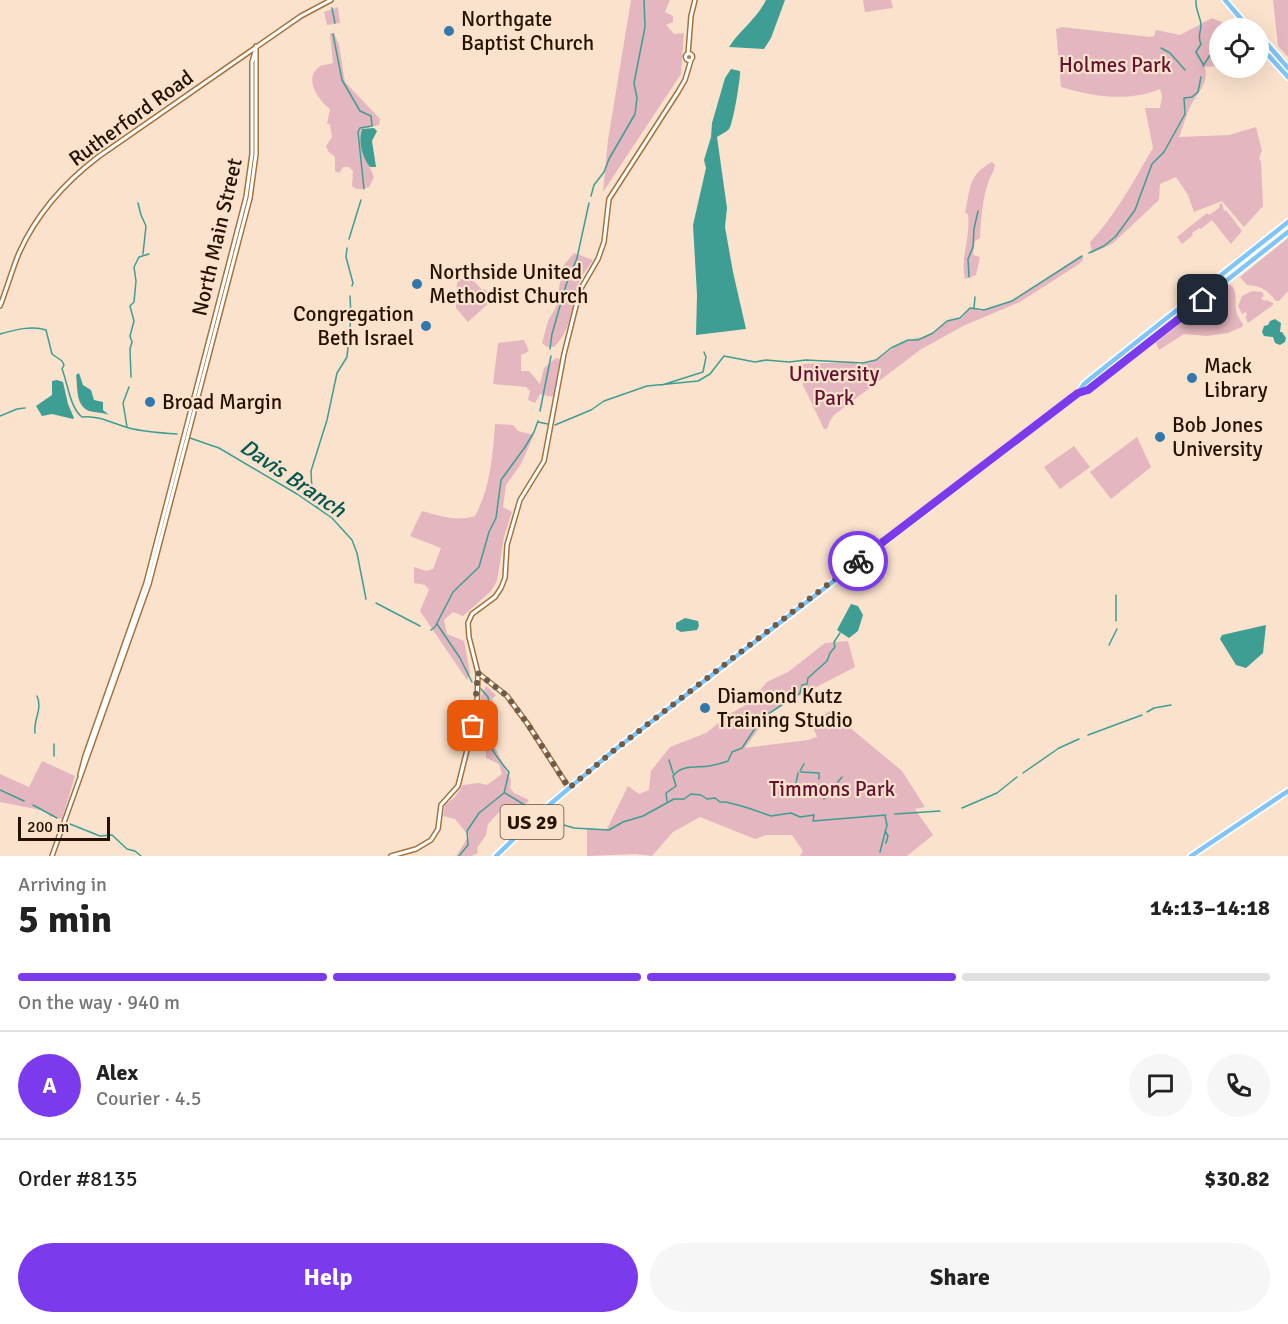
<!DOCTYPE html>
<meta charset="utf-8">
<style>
body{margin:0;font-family:Signika,sans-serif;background:#f6f6f6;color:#222;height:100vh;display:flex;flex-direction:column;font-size:22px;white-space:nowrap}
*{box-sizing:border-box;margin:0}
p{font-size:20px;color:#767676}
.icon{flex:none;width:33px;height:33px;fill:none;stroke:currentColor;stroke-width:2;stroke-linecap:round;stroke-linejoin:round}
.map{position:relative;height:856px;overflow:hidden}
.panel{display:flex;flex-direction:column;background:#fff;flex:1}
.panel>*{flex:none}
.buttons{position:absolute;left:1209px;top:18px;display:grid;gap:12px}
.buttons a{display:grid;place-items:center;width:60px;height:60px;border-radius:50%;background:#fff;box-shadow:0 6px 24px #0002;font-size:30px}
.scale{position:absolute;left:18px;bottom:15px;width:92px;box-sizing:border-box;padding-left:6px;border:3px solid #251100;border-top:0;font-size:16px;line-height:21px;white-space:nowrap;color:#251100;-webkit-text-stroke:4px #fae2cd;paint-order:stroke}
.pin{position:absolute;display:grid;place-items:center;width:51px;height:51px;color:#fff;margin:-26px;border-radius:12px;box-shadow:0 3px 9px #0006}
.courier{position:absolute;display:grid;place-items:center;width:60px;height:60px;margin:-30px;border:4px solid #7c3aed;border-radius:50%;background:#fff;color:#222;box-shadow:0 2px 8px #0007}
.overview em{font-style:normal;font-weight:800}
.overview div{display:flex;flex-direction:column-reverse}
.overview{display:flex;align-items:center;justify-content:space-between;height:102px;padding:0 18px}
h1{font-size:39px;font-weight:800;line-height:45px}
.bar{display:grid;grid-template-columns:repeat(4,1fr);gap:9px 6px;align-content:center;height:72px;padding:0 18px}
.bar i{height:8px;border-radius:4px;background:#e0e0e0}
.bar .current{background:#7c3aed}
.bar p{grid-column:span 4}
.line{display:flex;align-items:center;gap:15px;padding:0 18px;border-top:2px solid #e0e0e0}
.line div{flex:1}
.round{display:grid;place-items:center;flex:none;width:63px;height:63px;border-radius:32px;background:#f6f6f6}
.button{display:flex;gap:12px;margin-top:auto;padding:12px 18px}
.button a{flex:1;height:69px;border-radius:36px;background:#7c3aed;color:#fff;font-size:24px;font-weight:800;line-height:69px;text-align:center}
.button a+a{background:#f6f6f6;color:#222}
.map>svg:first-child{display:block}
</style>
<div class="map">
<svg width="1288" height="856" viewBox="0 0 1288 856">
<rect width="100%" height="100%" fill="#fae2cd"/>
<path fill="#e4b6bf" d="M631 0H670L665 12 673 16V22L666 25 674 34 684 33 681 74 603 192 608 140Z
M863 0H891L893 8 865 12Z
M1273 0H1288V57L1278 46Z
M338 7 340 23 327 25 324 12Z
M1212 18 1235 28H1220L1219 66 1205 67C1209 84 1198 91 1191 105 1186 115 1183 127 1179 137L1229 135 1256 127 1262 151 1259 158 1261 162 1263 206 1244 227 1222 201 1194 212 1188 195 1176 177 1160 184 1159 200 1112 244 1092 253 1090 242C1116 215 1134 180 1153 148L1145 108H1160L1162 96 1160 89C1129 102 1093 97 1061 87L1056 29 1062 27 1150 37 1154 36 1156 30 1180 35Z
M330 33H334L339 45 345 82 380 119 379 125 362 129C356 148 368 161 374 177L369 187C363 189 357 191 352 186L353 171 349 167H343L339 173 335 171V157L328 151 326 146 332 137 330 124H327L330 109C319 101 303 79 319 67 323 64 328 65 333 63Z
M992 162 995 165C994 172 990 176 988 183 982 201 981 220 980 238L975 241 973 255 980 257 976 275 965 279C960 257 971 237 968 214L965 213C971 188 967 176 992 162Z
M1222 203 1224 211 1226 210 1242 231 1231 244 1212 220 1201 229 1199 228 1192 233 1193 235 1182 244 1177 237 1207 213 1209 215 1219 208 1220 204Z
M1288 238V291L1279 301H1276C1267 290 1262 286 1247 285L1240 277Z
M574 253 593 260C589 267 583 273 580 280 571 302 573 329 554 347H547L542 343 548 321 556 307 560 282 564 277 565 270 563 266Z
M1083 256V260L1079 264 1020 302 963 326 920 350 834 415 830 421 827 429H824L803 385 802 364 852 362C872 371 888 348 906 341 915 337 924 339 933 333 946 324 943 319 961 319L970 308 981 311 1010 302Z
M460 279H472L482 290 484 289 492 296 490 302 468 322 456 308 457 283Z
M1229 285 1232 286C1241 299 1229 306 1243 324L1242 327 1228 333 1207 336 1184 334 1159 350 1156 343Z
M1252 291 1262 292 1264 296 1261 298 1264 301 1267 300 1273 303V305L1248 323 1245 317 1247 315 1246 312 1242 314 1238 306 1242 296Z
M524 340 529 351 521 355V371H529L540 384 544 368 556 358 560 359 553 397 540 394 535 403 528 400 530 391 526 387 493 384 498 343Z
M495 424 513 425 518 431 534 435 521 464 506 485 503 507 512 512 504 537 497 581 491 591 463 616 453 612 444 620 447 634 464 641 470 673 467 680 420 611 429 590 425 585 414 583V567L426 571 433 569 441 548 410 536 422 511C441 516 455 522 475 516 490 489 493 455 495 424Z
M1137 437 1151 467 1111 499 1090 472Z
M1074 446 1090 467 1060 489 1044 467Z
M848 641 855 667 772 710 745 748 808 740 817 737 811 722 830 711 902 771 925 807 915 809 933 835 907 856H800L803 851 792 835H766L755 839 700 817 673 832 652 856 636 854 587 856V829H607L628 786 639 794 649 790 651 771 670 747 706 733 730 714 749 703 767 682 788 672 825 643Z
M486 686 496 695 492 699 496 716 486 729 511 780 510 788 514 793 529 800 518 814 500 811 488 824 486 835 477 848 478 853 471 856H456L469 836 455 819 443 816 445 805 455 797 463 785 479 783 487 785 502 774 499 764 486 758V752L476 739 481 696Z
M42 761 75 776 62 819 49 816V813L46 811 0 802V774L29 787Z"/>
<path fill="#3e9e93" d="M766 0H785L771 38 764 49 729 47C740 30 757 19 766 0Z
M731 69 740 71C741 75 733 125 729 129 727 132 721 134 717 137L727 208 725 227 733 272 746 329 696 335 697 295 693 225 706 168 704 160 711 137 712 123 725 78Z
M374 128 377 131 372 141 376 167H370C362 157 358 142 362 129Z
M1275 319 1281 323 1280 332H1282L1286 338 1285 342 1280 345 1275 343 1273 337 1264 336 1262 332 1264 326 1268 325 1270 321Z
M79 373 83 385 91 390 94 400 103 402V410L109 415C102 412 96 413 89 411 75 405 78 387 76 375Z
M57 380 63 382 68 404 74 418 73 419 52 414 42 416 36 406 52 395V381Z
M851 604 858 606 863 615 858 631 849 638 837 630Z
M685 618 698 621 699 626 697 630 681 632 676 629V623Z
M1266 625 1263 653 1246 668 1236 665 1220 639 1222 635Z"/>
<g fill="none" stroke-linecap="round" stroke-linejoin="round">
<path stroke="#3e9e93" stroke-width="1.5" d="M1196 0C1195 9 1200 16 1201 24 1201 33 1197 36 1201 44L1196 52 1203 64
M332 8 335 23
M333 34 342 80 360 111 371 116 372 126 360 128 358 132 364 189
M1161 48 1170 53 1185 70
M1203 66 1216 46
M591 196 594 185 604 172 609 159 635 114 637 98 634 83 645 27 644 0
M138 203 141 215 146 226 143 254
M349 239 361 200
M347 248 346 257 353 283 352 286
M1089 253 1104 246 1116 236 1135 210 1152 164 1164 152 1185 114 1184 98 1192 97 1198 92 1201 77
M969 277 968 259 973 247 974 229 978 211
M974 308 975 297
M0 334C14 330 32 325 46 330L52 354 62 361 64 365 62 369C68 384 70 408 82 417 99 415 114 424 129 428 145 432 161 433 177 434
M550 349 552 334 566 285 577 258 589 203
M131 377 130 349 132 342 130 336 134 321 130 306 134 302 136 281 134 267 139 257 149 254
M662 385 703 372 706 357 704 352
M540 411 551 356
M0 416 17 409 25 408
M538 422 548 424
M555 425 591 410 604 401 647 386 698 381 710 374 724 356 755 362 766 360 789 362 806 360 863 363 876 360 891 348 908 340H918L933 333 947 321 960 318 970 308 984 310 1012 301 1082 256
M127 427 123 403 129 387
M190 438 219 448 297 494 332 518 352 540 357 553 366 599
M318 508 312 491 311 471 327 420 337 373 347 357 351 317 350 296
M1116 595V621
M376 603 420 626
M437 624 460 658 472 682
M431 630 435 627 453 592 479 567 489 532 496 518 501 480 525 447 534 432 538 421
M1109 645 1117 629
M1147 712 1154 708 1171 705
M35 733C33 720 43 709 37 696
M1088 735 1142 715
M54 756V744
M669 760 673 773
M800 771 804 764
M801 772 819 773V779
M1023 773 1059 748 1079 739
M819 785 824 799 842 777
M795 788 798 773
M0 790 24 801
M505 793 528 807
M667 801 666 793 676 786 673 776C682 764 696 768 709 766 716 765 722 763 728 761L732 752 742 748 762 718 800 693 802 685 807 684 808 678 827 661 830 653 835 647 834 642 840 633
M33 805 57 818
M962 808 997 793 1017 777
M895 814 940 811
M70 824 100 836 112 835 127 849 135 851 141 856
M544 825 557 823 574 828 609 830 623 822 643 816 674 799H684L691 794 701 795 707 799 715 798 720 802H726L745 807 771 816 791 813 800 817 814 815 813 821 886 815
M885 831 888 836 886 843
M880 852 887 825 885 816
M459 856 468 845 467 831 479 813 504 793 509 772C502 764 487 745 487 736 486 725 488 713 489 702L488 697 481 689"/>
<defs>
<path id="minor" d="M685.5 57a3.5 3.5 0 1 1 7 0a3.5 3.5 0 1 1-7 0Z
M688 54 691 16 695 0
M0 306C7 288 12 270 19 253 37 213 64 183 98 157L301 16 331 0
M478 673 507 696 527 723 569 788
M80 775 85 756 146 583 246 197 252 154V62L256 48
M52 856 149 584 250 198 256 154V46
M391 856 416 849 431 840 438 829 441 805 458 786 473 726 477 703 478 673 469 637 468 623 472 614 495 597 501 588 505 578 507 545 520 500 544 461 564 354 580 290 598 259 604 242 609 199 678 92 685 80 691 60"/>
<path id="major" d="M1225 0 1249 28
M1258 37 1262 38 1288 68
M1258 44 1288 77
M1078 393 1084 384 1095 375 1288 222
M496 856 548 806 612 752 1078 393 1088 390 1288 232
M1191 856 1288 791"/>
</defs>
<use href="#minor" stroke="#a6723c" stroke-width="6"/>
<use href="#major" stroke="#fff" stroke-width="8"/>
<use href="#minor" stroke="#fff" stroke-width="3"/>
<use href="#major" stroke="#80c5f7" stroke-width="4.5"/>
</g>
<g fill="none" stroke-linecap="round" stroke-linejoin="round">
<path stroke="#705a48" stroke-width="6" stroke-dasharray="0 10.8" d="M473 726 478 673 507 696 527 723 569 788 612 752 858 561"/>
<path stroke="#7c3aed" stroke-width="8" d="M858 561 1078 393 1088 390 1203 300"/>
</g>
<g fill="#3378ad" stroke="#fae2cd" stroke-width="2">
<circle cx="449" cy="31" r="6"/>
<circle cx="417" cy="284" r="6"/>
<circle cx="426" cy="326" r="6"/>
<circle cx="1192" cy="378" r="6"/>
<circle cx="150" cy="402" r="6"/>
<circle cx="1160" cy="437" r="6"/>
<circle cx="705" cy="708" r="6"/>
</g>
<g text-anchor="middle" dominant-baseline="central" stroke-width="4.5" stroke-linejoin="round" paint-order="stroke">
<rect fill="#fae2cd" stroke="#65503e" stroke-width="1.5" x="500.5" y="805" width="63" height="34" rx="4.5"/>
<g font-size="20" font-weight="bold" fill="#251100">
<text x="532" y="822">US 29</text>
</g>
<g font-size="21" fill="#251100" stroke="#fae2cd" text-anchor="start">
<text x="461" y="19">Northgate<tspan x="461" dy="24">Baptist Church</tspan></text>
<text x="429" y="272">Northside United<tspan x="429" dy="24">Methodist Church</tspan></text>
<text x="414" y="314" text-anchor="end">Congregation<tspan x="414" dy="24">Beth Israel</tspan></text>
<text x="1204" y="366">Mack<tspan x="1204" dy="24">Library</tspan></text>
<text x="162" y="402">Broad Margin</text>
<text x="1172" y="425">Bob Jones<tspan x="1172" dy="24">University</tspan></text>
<text x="717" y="696">Diamond Kutz<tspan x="717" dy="24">Training Studio</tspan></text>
</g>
<g font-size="21" fill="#671130" stroke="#fae2cd">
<text x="1115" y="65">Holmes Park</text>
<text x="834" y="374">University<tspan x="834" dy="24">Park</tspan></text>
<text x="832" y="789">Timmons Park</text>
</g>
<g font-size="21" fill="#251100" stroke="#fae2cd">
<text transform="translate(131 118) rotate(-36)">Rutherford Road</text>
<text transform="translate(217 237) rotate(-77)">North Main Street</text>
</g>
<g font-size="22" font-style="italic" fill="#015850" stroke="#fae2cd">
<text transform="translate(293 478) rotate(34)">Davis Branch</text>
</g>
</g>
</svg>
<div class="buttons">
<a><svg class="icon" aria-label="locate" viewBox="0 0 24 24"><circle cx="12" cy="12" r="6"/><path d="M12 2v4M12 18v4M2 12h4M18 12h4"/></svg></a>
</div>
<div class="scale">200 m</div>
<div class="pin" style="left:473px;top:726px;background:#ea580c"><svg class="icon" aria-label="bag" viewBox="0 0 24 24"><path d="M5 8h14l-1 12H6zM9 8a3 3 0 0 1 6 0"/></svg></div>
<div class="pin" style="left:1203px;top:300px;background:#1f2937"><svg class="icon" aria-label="home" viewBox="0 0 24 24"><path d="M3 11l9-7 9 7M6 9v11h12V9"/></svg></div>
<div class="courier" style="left:858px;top:561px"><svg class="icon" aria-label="bike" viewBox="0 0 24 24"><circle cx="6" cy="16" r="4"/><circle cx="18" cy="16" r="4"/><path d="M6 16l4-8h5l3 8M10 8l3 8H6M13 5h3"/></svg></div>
</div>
<section class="panel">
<div class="overview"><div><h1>5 min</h1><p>Arriving in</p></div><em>14:13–14:18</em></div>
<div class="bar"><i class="current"></i><i class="current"></i><i class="current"></i><i></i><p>On the way · 940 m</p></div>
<div class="line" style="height:108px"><b class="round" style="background:#7c3aed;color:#fff">A</b><div><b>Alex</b><p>Courier · 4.5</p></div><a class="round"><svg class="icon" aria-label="chat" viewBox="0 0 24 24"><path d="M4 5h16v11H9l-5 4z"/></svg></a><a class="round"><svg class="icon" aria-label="phone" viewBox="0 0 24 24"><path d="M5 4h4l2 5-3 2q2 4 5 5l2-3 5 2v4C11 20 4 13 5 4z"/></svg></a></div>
<div class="line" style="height:78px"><div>Order #8135</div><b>$30.82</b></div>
<div class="button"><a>Help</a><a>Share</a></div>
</section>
